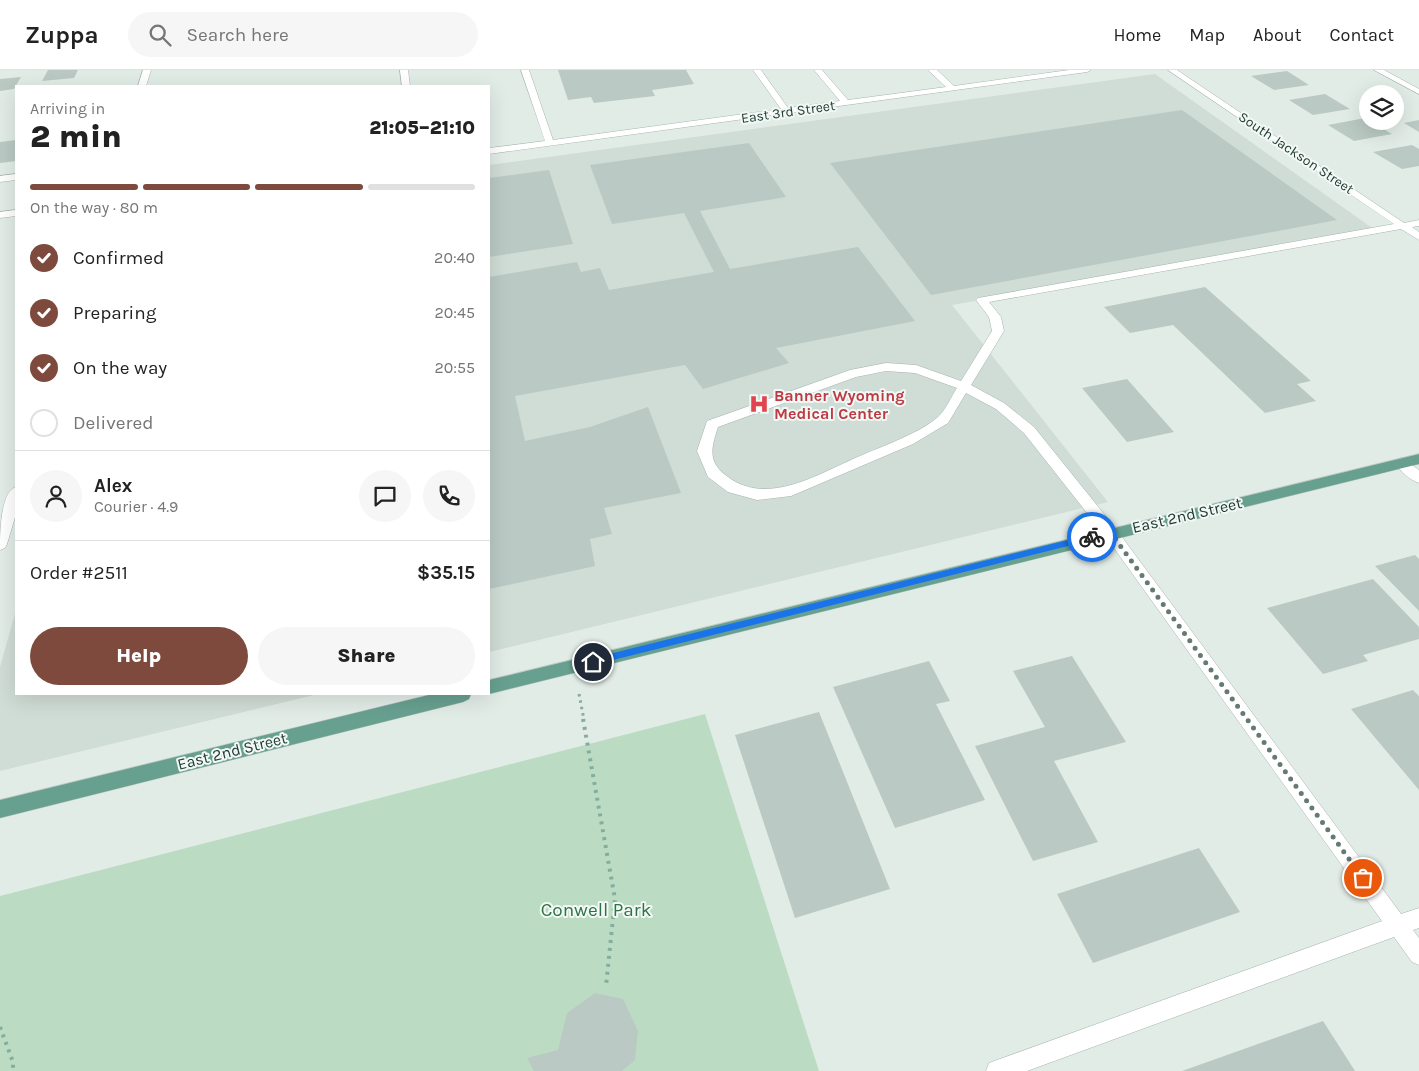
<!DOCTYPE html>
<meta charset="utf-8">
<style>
body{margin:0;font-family:Karla,sans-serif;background:#f6f6f6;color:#222;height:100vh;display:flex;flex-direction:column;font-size:19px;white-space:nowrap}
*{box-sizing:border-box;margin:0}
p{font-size:16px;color:#767676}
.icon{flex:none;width:28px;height:28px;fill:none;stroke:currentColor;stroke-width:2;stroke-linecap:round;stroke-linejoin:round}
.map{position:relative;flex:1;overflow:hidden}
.panel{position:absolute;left:15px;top:15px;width:475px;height:610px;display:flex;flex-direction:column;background:#fff;border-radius:0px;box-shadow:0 5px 20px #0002}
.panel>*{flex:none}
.controls{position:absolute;left:1359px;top:15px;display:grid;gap:10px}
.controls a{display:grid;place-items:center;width:45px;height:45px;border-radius:50%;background:#fff;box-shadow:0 5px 20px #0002;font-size:25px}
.pin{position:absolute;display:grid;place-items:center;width:42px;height:42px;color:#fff;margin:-21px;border:2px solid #fff;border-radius:50%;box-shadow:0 1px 5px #0007}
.courier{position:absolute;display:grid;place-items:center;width:50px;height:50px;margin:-25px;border:4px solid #1a73e8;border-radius:50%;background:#fff;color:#222;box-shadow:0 1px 6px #0007}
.summary em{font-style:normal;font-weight:800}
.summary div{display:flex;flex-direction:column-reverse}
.summary{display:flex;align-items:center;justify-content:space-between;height:85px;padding:0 15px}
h1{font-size:32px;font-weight:800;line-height:38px}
.bar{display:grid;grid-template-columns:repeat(4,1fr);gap:8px 5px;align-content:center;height:60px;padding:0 15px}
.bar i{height:6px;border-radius:4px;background:#e0e0e0}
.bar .on{background:#7e4a3d}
.bar p{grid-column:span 4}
.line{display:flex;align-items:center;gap:12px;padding:0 15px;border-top:1px solid #e0e0e0}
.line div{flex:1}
.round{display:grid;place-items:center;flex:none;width:52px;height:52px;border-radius:26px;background:#f6f6f6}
ol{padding:0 15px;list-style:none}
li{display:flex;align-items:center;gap:15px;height:55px}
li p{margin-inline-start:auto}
li .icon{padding:5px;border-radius:50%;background:#7e4a3d;color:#fff;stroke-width:4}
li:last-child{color:#767676}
li i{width:28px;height:28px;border:2px solid #e0e0e0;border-radius:50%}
.button{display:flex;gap:10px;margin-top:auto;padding:10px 15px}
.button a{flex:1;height:58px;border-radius:30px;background:#7e4a3d;color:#fff;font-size:20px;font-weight:800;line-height:58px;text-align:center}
.button a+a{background:#f6f6f6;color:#222}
header{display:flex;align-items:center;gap:30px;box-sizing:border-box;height:70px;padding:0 25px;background:#fff;border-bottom:1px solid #e0e0e0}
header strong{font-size:24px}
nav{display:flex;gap:28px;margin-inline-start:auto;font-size:18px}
.search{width:350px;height:45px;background:#f6f6f6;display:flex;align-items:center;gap:12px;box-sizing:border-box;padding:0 18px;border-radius:28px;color:#767676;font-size:19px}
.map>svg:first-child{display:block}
</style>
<header>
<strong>Zuppa</strong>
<div class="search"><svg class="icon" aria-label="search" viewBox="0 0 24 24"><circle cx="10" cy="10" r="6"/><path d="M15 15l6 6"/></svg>Search here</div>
<nav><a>Home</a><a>Map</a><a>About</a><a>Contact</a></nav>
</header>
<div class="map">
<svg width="1419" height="1001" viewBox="0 0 1419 1001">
<rect width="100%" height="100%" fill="#e2ece7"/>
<path fill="#d0dcd6" d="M1155 4 1375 160 952 235 1108 432 489 582V95Z
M16 540V624H318L0 701V597Z"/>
<path fill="#bbdcc3" d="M705 644 819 1001H0V826Z"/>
<path fill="#bac9c3" d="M48 0H78L74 8 42 11Z
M558 0H686L694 14 652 20 655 26 594 33 591 27 568 30Z
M1287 1 1309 15 1274 20 1251 6Z
M21 7 14 19 0 21V9Z
M1325 24 1350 39 1313 45 1289 30Z
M1182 40 1337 150 931 225 830 93Z
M1365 48 1392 64 1354 71 1328 55Z
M1419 50V62L1404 53Z
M16 70V91L0 93V72Z
M749 73 786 127 700 141 730 199 858 177 915 251 776 278 789 293 703 319 685 295 515 326 525 371 590 357 648 337 681 423 604 438 612 464 590 469 595 496 489 519V207L577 192 581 202 600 198 609 220 714 202 684 143 612 154 590 95Z
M1412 75 1419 79V96L1402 99 1373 82Z
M549 100 573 174 489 187V108Z
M1205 217 1311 311 1297 314 1316 331 1265 343 1173 255 1130 263 1104 237Z
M1127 309 1174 362 1127 372 1082 318Z
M1415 485 1419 489V541L1375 496Z
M1373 509 1419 557V569L1363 585 1368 591 1323 604 1267 538Z
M1072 586 1126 672 1054 691 1098 772 1033 791 975 676 1045 657 1013 601Z
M929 591 950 631 936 634 985 730 895 758 833 617Z
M1413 620 1419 626V720L1351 639Z
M819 642 890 819 795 848 735 665Z
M1199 778 1240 842 1093 893 1057 824Z
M595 923 623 929 638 961 635 990 622 1001H534L527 988 558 980 567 943Z
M1323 951 1355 1001H1182Z"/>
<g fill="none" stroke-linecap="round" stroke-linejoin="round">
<defs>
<path id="minor" d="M143 0H151L146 16H138Z
M400 0H408L410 16H402Z
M521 0H529L553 70 781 39 753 0H761L788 38 840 31 814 0H822L848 30 946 17 928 0H937L954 16 1069 0H1091L1087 2 489 84V78L545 71Z
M1168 0H1177L1404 153 1419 150V156L1412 157 1419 162V170L1401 159 989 232 1001 247 1004 261 971 315 1004 333 1034 357 1116 459 1401 844 1419 838V858L1413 860 1419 868V895L1412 892 1394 867 1027 1001H986L989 993 997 990 1382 851 1106 467 1024 363 996 339 966 323 948 353 913 374 791 426 757 430 728 422 708 407 697 381 707 351 850 300 886 293 916 295 961 311 992 261 989 247 976 230 978 228 1394 154ZM886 301 915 303 957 318C951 327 946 340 938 347 922 362 881 377 860 386 820 403 768 437 728 407 707 392 711 379 718 357L856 307Z
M1374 0H1384L1419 19V24Z
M16 104V110L0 112V106Z
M16 140V146L0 148V142Z
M1402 388 1419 400V413C1410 410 1400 401 1395 393L1397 390Z
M16 417V444L7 474 5 478 0 480C0 465 0 422 16 417Z"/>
<path id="major" d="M1419 384V394L489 624H487L489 610Z
M433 624H471L469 629 463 632 0 748V730Z"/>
</defs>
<use href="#minor" stroke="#a5b4ae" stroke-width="1"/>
<use href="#major" stroke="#c1c8c6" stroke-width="1"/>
<path stroke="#83ae9f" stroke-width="3" stroke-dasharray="2.5 4" stroke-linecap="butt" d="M579 624 584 650"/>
<path stroke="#83ae9f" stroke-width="4" stroke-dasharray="3 5" stroke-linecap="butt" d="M583 649 615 829 606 916
M0 957 13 992V1001"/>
<use href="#minor" fill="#fff" fill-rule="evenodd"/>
<use href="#major" fill="#68a090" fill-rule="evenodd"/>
</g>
<path fill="#1a73e8" d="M1092 464 1096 467 1092 470 593 595 589 592 593 588Z"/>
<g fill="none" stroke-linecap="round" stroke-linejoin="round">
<path stroke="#657a73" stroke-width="5" stroke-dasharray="0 9" d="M1092 467 1111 463 1363 808"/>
</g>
<defs>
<symbol id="hospital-bare" viewBox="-9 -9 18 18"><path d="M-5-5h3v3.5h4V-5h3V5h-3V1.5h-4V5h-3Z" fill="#e0444e" stroke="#f2f8f5" stroke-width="2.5" paint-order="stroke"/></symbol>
</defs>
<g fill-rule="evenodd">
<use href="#hospital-bare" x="745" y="320" width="28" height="28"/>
</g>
<g text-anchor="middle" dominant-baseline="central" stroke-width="4" stroke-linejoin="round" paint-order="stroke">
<g font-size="14" fill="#223c34" stroke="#f2f8f5">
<text transform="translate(788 42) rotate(-8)">East 3rd Street</text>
<text transform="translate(1296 83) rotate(34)">South Jackson Street</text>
</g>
<g font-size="16" font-weight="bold" fill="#be3a42" stroke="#f2f8f5" text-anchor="start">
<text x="774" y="325">Banner Wyoming<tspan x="774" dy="18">Medical Center</tspan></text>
</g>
<g font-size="16" fill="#223c34" stroke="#f2f8f5">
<text transform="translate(1187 445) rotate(-13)">East 2nd Street</text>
<text transform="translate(232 681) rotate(-14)">East 2nd Street</text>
</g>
<g font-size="19" fill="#2e7246" stroke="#f2f8f5">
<text x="596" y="840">Conwell Park</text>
</g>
</g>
</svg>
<div class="controls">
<a><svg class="icon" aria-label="layers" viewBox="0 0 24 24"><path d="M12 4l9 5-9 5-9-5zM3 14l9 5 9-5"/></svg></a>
</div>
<div class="pin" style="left:1363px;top:808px;background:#ea580c"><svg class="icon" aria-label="bag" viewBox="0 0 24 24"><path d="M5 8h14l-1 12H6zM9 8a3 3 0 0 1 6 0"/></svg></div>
<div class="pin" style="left:593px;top:592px;background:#1f2937"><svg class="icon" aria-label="home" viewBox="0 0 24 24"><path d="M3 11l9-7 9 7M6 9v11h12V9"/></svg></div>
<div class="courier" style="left:1092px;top:467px"><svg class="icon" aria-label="bike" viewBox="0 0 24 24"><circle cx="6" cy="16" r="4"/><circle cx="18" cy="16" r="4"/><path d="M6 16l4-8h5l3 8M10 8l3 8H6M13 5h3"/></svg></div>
<section class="panel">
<div class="summary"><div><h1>2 min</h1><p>Arriving in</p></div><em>21:05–21:10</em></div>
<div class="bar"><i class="on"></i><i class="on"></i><i class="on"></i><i></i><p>On the way · 80 m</p></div>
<ol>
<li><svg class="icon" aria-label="check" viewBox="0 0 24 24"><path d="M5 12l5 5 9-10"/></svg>Confirmed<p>20:40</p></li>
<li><svg class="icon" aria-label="check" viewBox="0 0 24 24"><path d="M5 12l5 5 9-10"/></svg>Preparing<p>20:45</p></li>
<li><svg class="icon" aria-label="check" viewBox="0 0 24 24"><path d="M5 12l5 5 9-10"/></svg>On the way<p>20:55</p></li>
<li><i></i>Delivered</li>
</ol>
<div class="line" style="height:90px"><a class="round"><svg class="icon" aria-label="person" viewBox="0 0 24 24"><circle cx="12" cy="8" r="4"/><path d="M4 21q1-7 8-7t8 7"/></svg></a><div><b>Alex</b><p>Courier · 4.9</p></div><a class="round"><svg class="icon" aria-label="chat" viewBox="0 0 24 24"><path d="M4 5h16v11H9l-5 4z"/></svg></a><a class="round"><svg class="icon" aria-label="phone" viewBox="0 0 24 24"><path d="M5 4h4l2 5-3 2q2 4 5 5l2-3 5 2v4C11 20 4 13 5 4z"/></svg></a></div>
<div class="line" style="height:65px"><div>Order #2511</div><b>$35.15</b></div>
<div class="button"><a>Help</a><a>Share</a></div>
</section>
</div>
